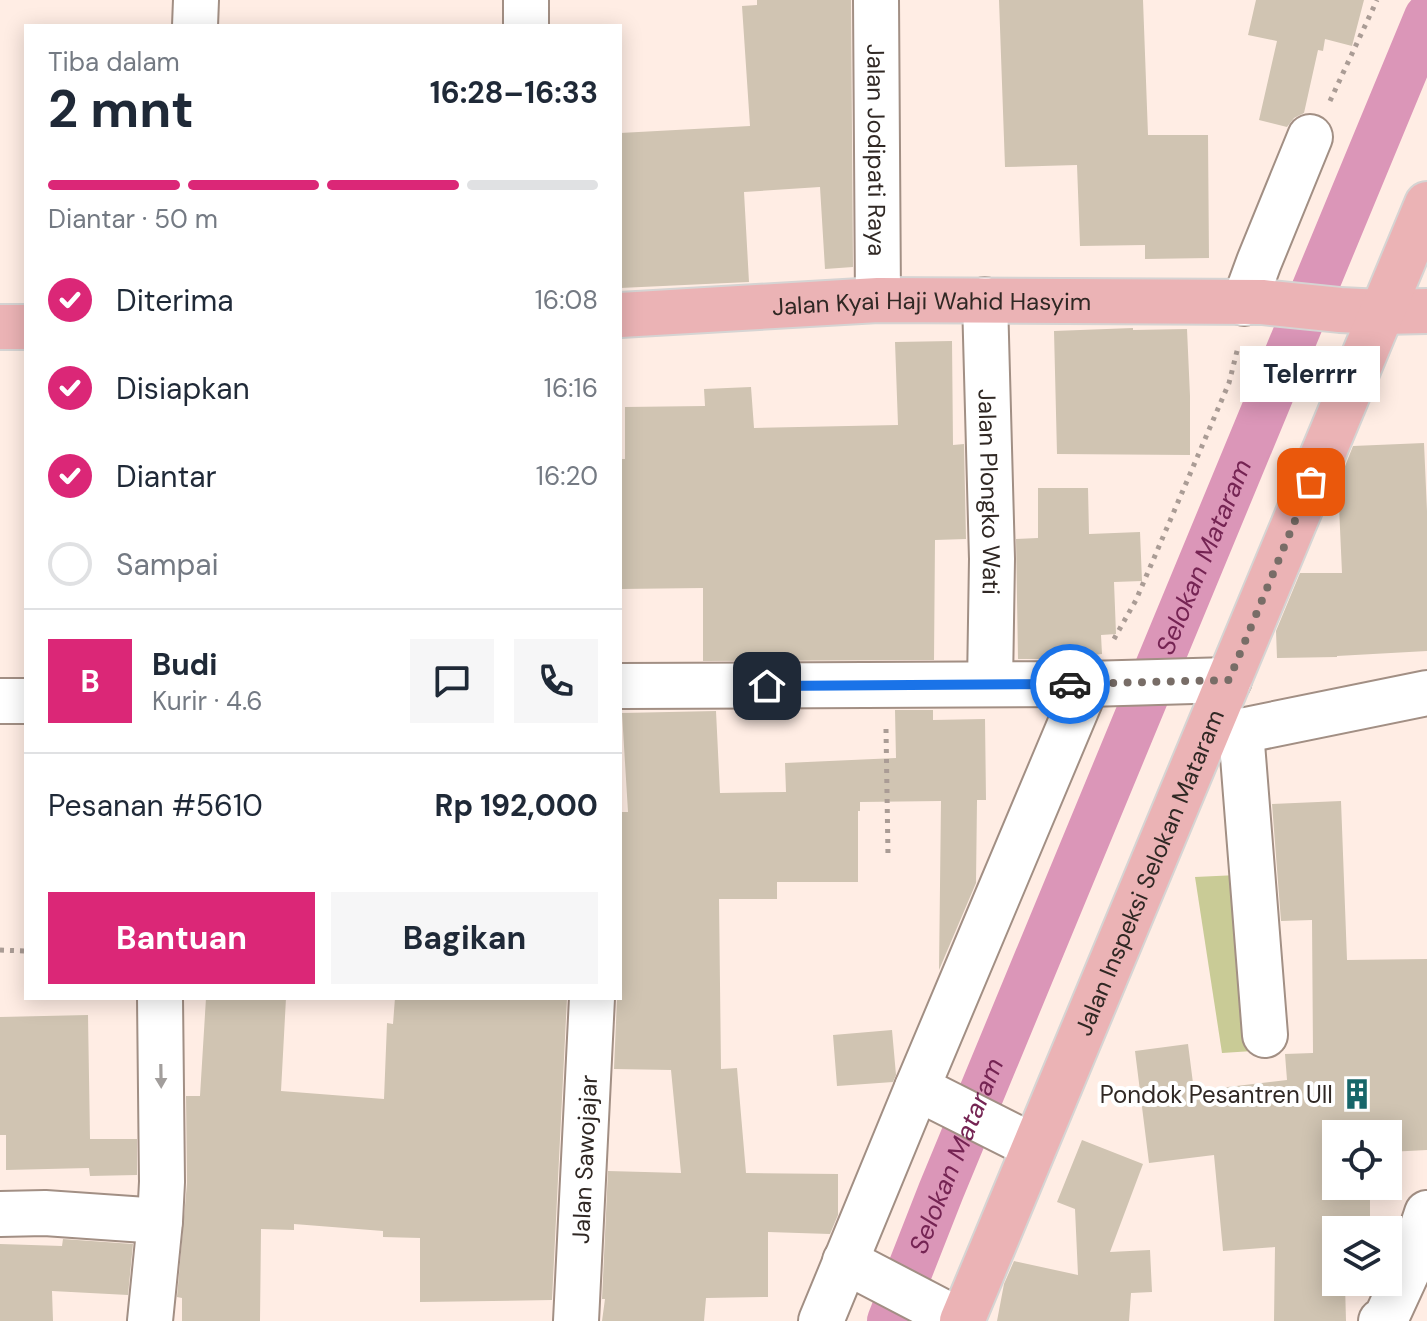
<!DOCTYPE html>
<html lang="id">
<meta charset="utf-8">
<style>
body{margin:0;font-family:"DM Sans",sans-serif;background:#f6f6f7;color:#1f2937;height:100vh;display:flex;flex-direction:column;font-size:30px;white-space:nowrap}
*{box-sizing:border-box;margin:0}
p{font-size:26px;color:#747a83}
.icon{flex:none;width:44px;height:44px;fill:none;stroke:currentColor;stroke-width:2;stroke-linecap:round;stroke-linejoin:round}
.map{position:relative;flex:1;overflow:hidden}
.sheet{position:absolute;left:24px;top:24px;width:598px;height:976px;display:flex;flex-direction:column;background:#fff;border-radius:0px;box-shadow:0 4px 20px #0003}
.sheet>*{flex:none}
.tools{position:absolute;left:1322px;top:1120px;display:grid;gap:16px}
.tools a{display:grid;place-items:center;width:80px;height:80px;border-radius:0px;background:#fff;box-shadow:0 4px 20px #0003;font-size:40px}
.pin{position:absolute;display:grid;place-items:center;width:68px;height:68px;color:#fff;margin:-34px;border-radius:16px;box-shadow:0 4px 12px #0006}
.courier{position:absolute;display:grid;place-items:center;width:80px;height:80px;margin:-40px;border:6px solid #1a73e8;border-radius:50%;background:#fff;color:#222;box-shadow:0 2px 10px #0007}
.bubble{position:absolute;height:56px;border-radius:0px;background:#fff;box-shadow:0 4px 20px #0003;font-size:26px;font-weight:700;line-height:56px;text-align:center}
.summary em{font-style:normal;font-weight:700}
.summary div{display:flex;flex-direction:column-reverse}
.summary{display:flex;align-items:center;justify-content:space-between;height:136px;padding:0 24px}
h1{font-size:52px;font-weight:700;line-height:60px}
.bar{display:grid;grid-template-columns:repeat(4,1fr);gap:12px 8px;align-content:center;height:96px;padding:0 24px}
.bar i{height:10px;border-radius:6px;background:#e0e1e3}
.bar .on{background:#db2777}
.bar p{grid-column:span 4}
.line{display:flex;align-items:center;gap:20px;padding:0 24px;border-top:2px solid #e0e1e3}
.line div{flex:1}
.round{display:grid;place-items:center;flex:none;width:84px;height:84px;border-radius:0px;background:#f6f6f7}
ol{padding:0 24px;list-style:none}
li{display:flex;align-items:center;gap:24px;height:88px}
li p{margin-inline-start:auto}
li .icon{padding:8px;border-radius:50%;background:#db2777;color:#fff;stroke-width:4}
li:last-child{color:#747a83}
li i{width:44px;height:44px;border:4px solid #e0e1e3;border-radius:50%}
.button{display:flex;gap:16px;margin-top:auto;padding:16px 24px}
.button a{flex:1;height:92px;border-radius:0px;background:#db2777;color:#fff;font-size:32px;font-weight:700;line-height:92px;text-align:center}
.button a+a{background:#f6f6f7;color:#1f2937}
.map>svg:first-child{display:block}
</style>
<div class="map">
<svg width="1427" height="1321" viewBox="0 0 1427 1321">
<rect width="100%" height="100%" fill="#ffede4"/>
<path fill="#c9cb96" d="M1259 874 1285 1049 1222 1053 1195 877Z"/>
<g fill="none" stroke-linecap="round" stroke-linejoin="round">
<path stroke="#db96b8" stroke-width="46" id="s1" d="M890 1321 941 1191 1427 17"/>
</g>
<path fill="#d0c4b2" d="M757 0H851L853 267 825 269 820 187 744 192 749 282 620 288V133L750 126 742 6 757 5Z
M999 0H1143L1148 135H1208L1209 258 1145 259V245L1080 246 1077 165 1005 167Z
M1256 0H1364L1352 46 1325 39 1323 51 1318 50 1304 113 1294 118 1287 127 1259 120 1277 41 1248 35Z
M1133 328V330L1187 329 1190 396V455L1057 454 1054 331Z
M952 341 953 445 964 444 966 539 935 540 934 660 703 661V588L620 589V459H625V407L705 406 704 389 751 387 754 428 898 425 895 342Z
M1424 443 1427 511V651L1337 656V657L1277 658 1276 631 1300 573H1342L1338 484 1353 446Z
M1038 488H1088L1089 534 1140 532 1142 581 1114 582 1116 634 1101 635 1102 654 1094 655V659H1018L1016 539 1038 538Z
M895 710H933V720L985 719 986 800H977L976 883 939 970 941 801 860 802V811H858V882H777V899H719L721 1069 737 1068 746 1173 838 1174V1215L830 1234 768 1232V1297L706 1298 704 1321H602L605 1299H602L608 1171 681 1173 671 1070 614 1069 617 998H620V812H628L622 713 716 711 720 793 786 792 785 763 896 758Z
M1341 801 1347 960 1427 959V1150L1388 1152V1134H1336V1186H1370V1230H1336V1282H1370V1284H1345L1346 1321H1274L1275 1247 1223 1251 1214 1155 1149 1163 1135 1051 1188 1044 1194 1091 1287 1080 1285 1054 1313 1053 1312 920 1281 921 1272 804Z
M206 998H286L281 1091 384 1099 387 1023 393 1024 395 998H567L552 1300 420 1302V1238L383 1237V1231L294 1224V1230L261 1229 260 1321H182V1298L177 1297 187 1183 186 1096H200Z
M88 1015 90 1139H137V1175L90 1176 89 1168 6 1170V1135H0V1017Z
M892 1030 896 1075 893 1082 837 1086 833 1035Z
M1082 1140 1143 1164 1110 1252 1150 1250 1152 1292 1131 1293 1129 1321H997L1004 1284 1014 1261 1078 1275 1075 1209 1057 1202Z
M63 1239 133 1244 128 1295 52 1291 53 1321H0V1244L62 1246Z"/>
<g fill="none" stroke-linecap="round" stroke-linejoin="round">
<defs>
<g id="minor">
<path d="M526 0V26"/>
<path id="s2" d="M876 0 878 300"/>
<path d="M195 26 196 0"/>
<path id="s3" d="M985 300 992 559 990 684"/>
<path d="M1244 303 1259 262 1310 137"/>
<path d="M620 686 1087 684 1229 680"/>
<path d="M0 701H26"/>
<path d="M1214 725 1241 731 1427 693"/>
<path d="M1241 731 1265 1035"/>
<path d="M917 1088 1034 1147"/>
<path d="M0 1214 45 1213 160 1221"/>
<path d="M845 1261 960 1321"/>
<path d="M150 1321 160 1221 162 1182 160 998"/>
<path id="s4" d="M576 1321 592 998"/>
<path d="M821 1321 917 1088 1087 684"/>
<path d="M1381 1321 1386 1318 1409 1268 1427 1213"/>
</g>
<g id="major">
<path id="s5" d="M620 315 878 300 1262 302 1340 310 1382 312 1427 311"/>
<path d="M0 327H26"/>
<path id="s6" d="M962 1321 1427 204"/>
</g>
</defs>
<use href="#minor" stroke="#a28f84" stroke-width="48"/>
<use href="#major" stroke="#d6d4d3" stroke-width="48"/>
<path stroke="#aa9c95" stroke-width="5" stroke-dasharray="4 6" stroke-linecap="butt" d="M1330 101 1377 0
M1114 639 1136 600 1229 383 1238 347
M886 729 888 856
M0 950 26 951"/>
<use href="#minor" stroke="#fff" stroke-width="44"/>
<use href="#major" stroke="#ebb3b5" stroke-width="44"/>
</g>
<defs><path id="oneway-solid" d="M-6-.8H1V-3.2L6.5 0L1 3.2V.8H-6Z" transform="scale(2)"/></defs>
<use fill="#a29e9c" href="#oneway-solid" transform="translate(161 1076) rotate(89)"/>
<g fill="none" stroke-linecap="round" stroke-linejoin="round">
<path stroke="#786d67" stroke-width="8" stroke-dasharray="0 14.4" d="M1070 684 1229 680 1311 482"/>
<path stroke="#1a73e8" stroke-width="10" d="M767 686 1070 684"/>
</g>
<defs>
<symbol id="building-bare" viewBox="-9 -9 18 18"><path d="M-4-6H4V6H1V3H-1V6H-4ZM-2.5-4.3h1.7v1.8h-1.7ZM.8-4.3h1.7v1.8H.8ZM-2.5-1h1.7V.8h-1.7ZM.8-1h1.7V.8H.8Z" fill="#17666a" stroke="#fff" stroke-width="2.5" paint-order="stroke"/></symbol>
</defs>
<g fill-rule="evenodd">
<use href="#building-bare" x="1335" y="1072" width="44" height="44"/>
</g>
<g text-anchor="middle" dominant-baseline="central" stroke-width="8" stroke-linejoin="round" paint-order="stroke">
<g font-size="24" fill="#302824" stroke="#fff">
<text stroke="none"><textPath href="#s2" startOffset="150">Jalan Jodipati Raya</textPath></text>
<text stroke="none"><textPath href="#s5" startOffset="312">Jalan Kyai Haji Wahid Hasyim</textPath></text>
<text stroke="none"><textPath href="#s3" startOffset="192">Jalan Plongko Wati</textPath></text>
<text stroke="none"><textPath href="#s6" startOffset="486">Jalan Inspeksi Selokan Mataram</textPath></text>
<text stroke="none"><textPath href="#s4" startOffset="162">Jalan Sawojajar</textPath></text>
</g>
<g font-size="24" fill="#302824" stroke="#fff" text-anchor="end">
<text x="1333" y="1094">Pondok Pesantren UII</text>
</g>
<g font-size="26" font-style="italic" fill="#752453" stroke="#fff">
<text stroke="none"><textPath href="#s1" startOffset="826">Selokan Mataram</textPath></text>
<text stroke="none"><textPath href="#s1" startOffset="178">Selokan Mataram</textPath></text>
</g>
</g>
</svg>
<div class="tools">
<a><svg class="icon" aria-label="locate" viewBox="0 0 24 24"><circle cx="12" cy="12" r="6"/><path d="M12 2v4M12 18v4M2 12h4M18 12h4"/></svg></a>
<a><svg class="icon" aria-label="layers" viewBox="0 0 24 24"><path d="M12 4l9 5-9 5-9-5zM3 14l9 5 9-5"/></svg></a>
</div>
<div class="pin" style="left:1311px;top:482px;background:#ea580c"><svg class="icon" aria-label="bag" viewBox="0 0 24 24"><path d="M5 8h14l-1 12H6zM9 8a3 3 0 0 1 6 0"/></svg></div>
<div class="pin" style="left:767px;top:686px;background:#1f2937"><svg class="icon" aria-label="home" viewBox="0 0 24 24"><path d="M3 11l9-7 9 7M6 9v11h12V9"/></svg></div>
<div class="courier" style="left:1070px;top:684px"><svg class="icon" aria-label="car" viewBox="0 0 24 24"><path d="M5 17H2v-5l4-1 3-4h7l3 4 3 1v5h-3M9 17h6M6 11h13"/><circle cx="7" cy="17" r="2"/><circle cx="17" cy="17" r="2"/></svg></div>
<div class="bubble" style="left:1240px;top:346px;width:140px">Telerrrr</div>
<section class="sheet">
<div class="summary"><div><h1>2 mnt</h1><p>Tiba dalam</p></div><em>16:28–16:33</em></div>
<div class="bar"><i class="on"></i><i class="on"></i><i class="on"></i><i></i><p>Diantar · 50 m</p></div>
<ol>
<li><svg class="icon" aria-label="check" viewBox="0 0 24 24"><path d="M5 12l5 5 9-10"/></svg>Diterima<p>16:08</p></li>
<li><svg class="icon" aria-label="check" viewBox="0 0 24 24"><path d="M5 12l5 5 9-10"/></svg>Disiapkan<p>16:16</p></li>
<li><svg class="icon" aria-label="check" viewBox="0 0 24 24"><path d="M5 12l5 5 9-10"/></svg>Diantar<p>16:20</p></li>
<li><i></i>Sampai</li>
</ol>
<div class="line" style="height:144px"><b class="round" style="background:#db2777;color:#fff">B</b><div><b>Budi</b><p>Kurir · 4.6</p></div><a class="round"><svg class="icon" aria-label="chat" viewBox="0 0 24 24"><path d="M4 5h16v11H9l-5 4z"/></svg></a><a class="round"><svg class="icon" aria-label="phone" viewBox="0 0 24 24"><path d="M5 4h4l2 5-3 2q2 4 5 5l2-3 5 2v4C11 20 4 13 5 4z"/></svg></a></div>
<div class="line" style="height:104px"><div>Pesanan #5610</div><b>Rp 192,000</b></div>
<div class="button"><a>Bantuan</a><a>Bagikan</a></div>
</section>
</div>
